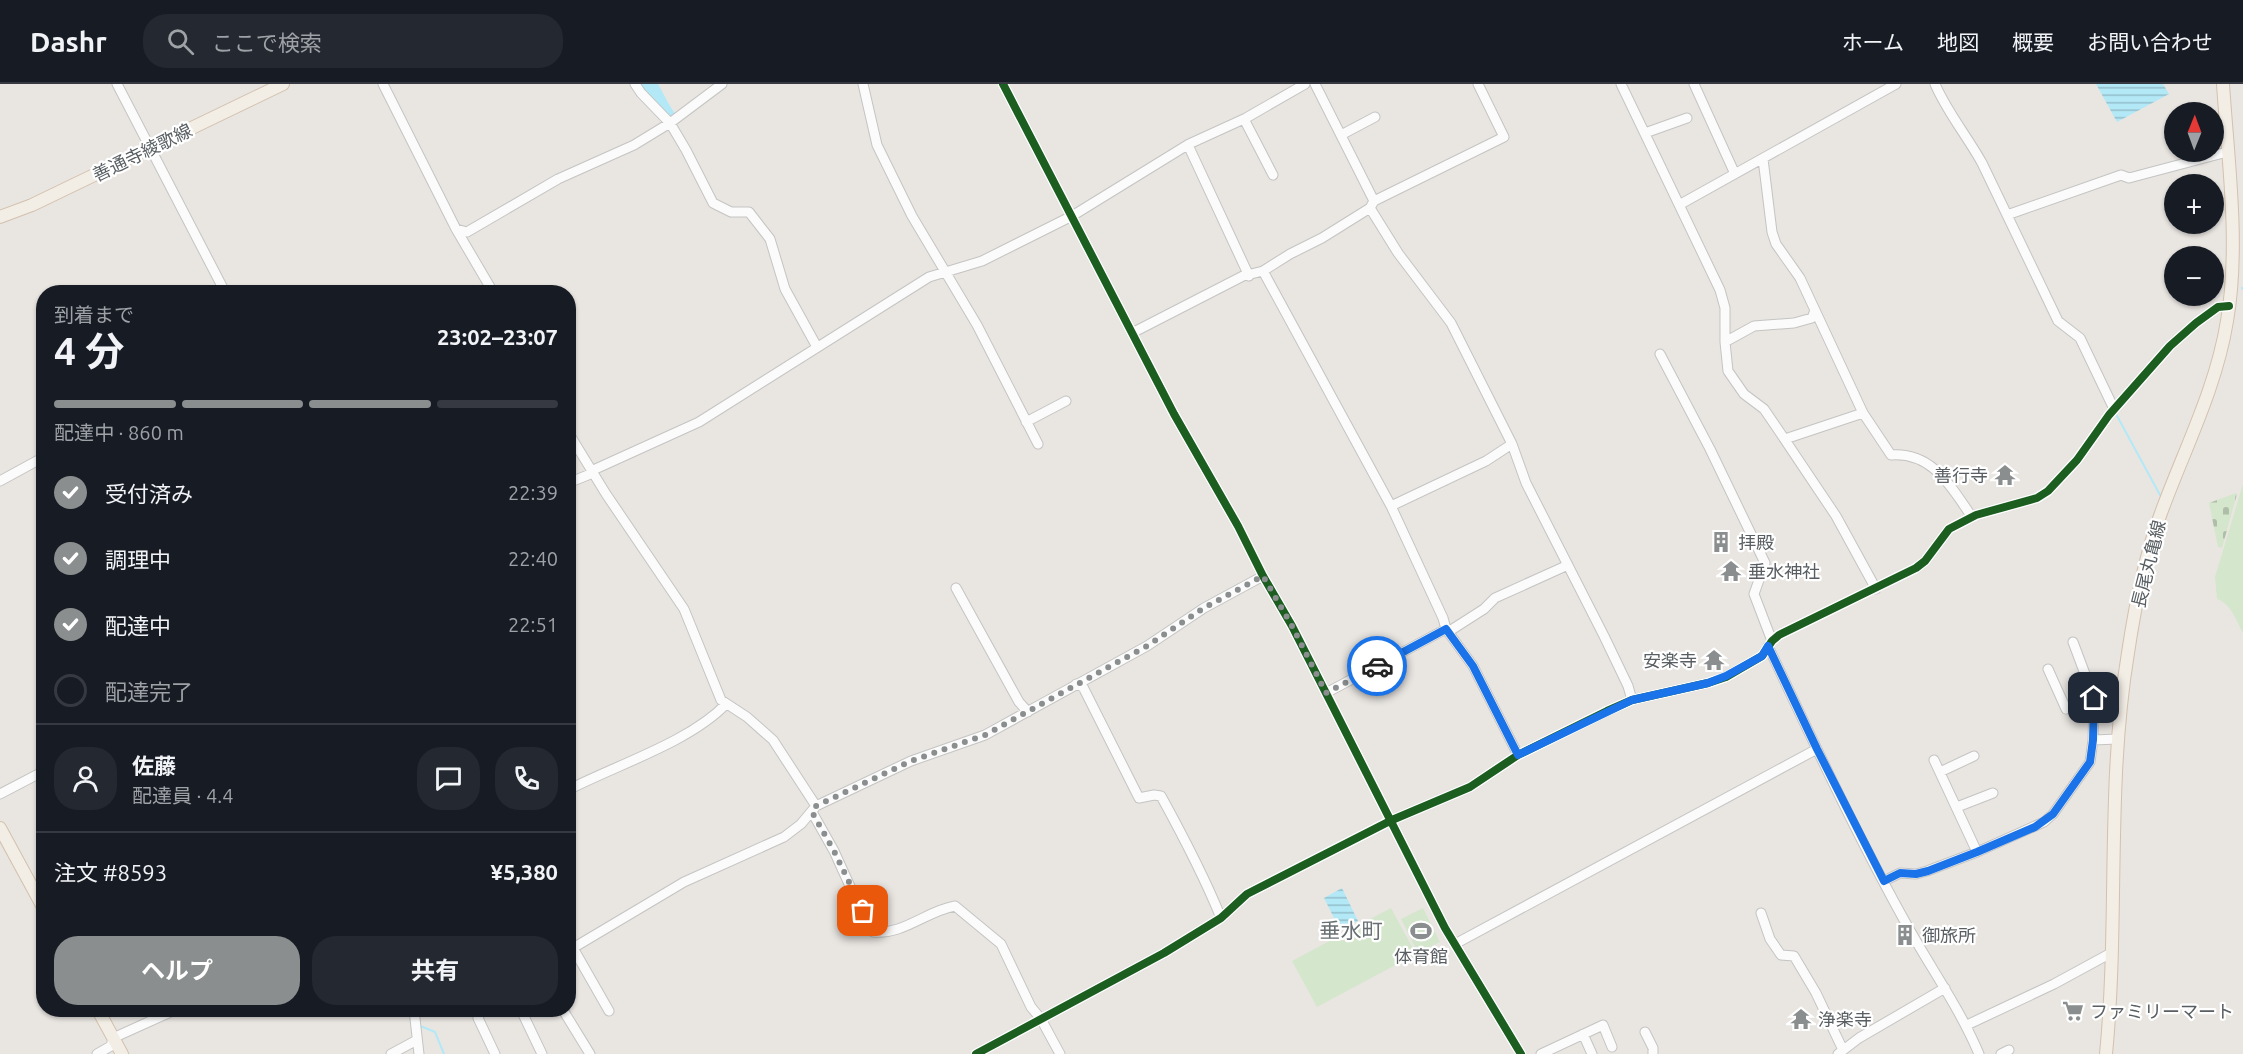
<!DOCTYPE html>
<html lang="ja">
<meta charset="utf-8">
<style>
body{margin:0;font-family:Ubuntu,"Noto Sans JP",sans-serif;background:#242831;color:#f1f3f6;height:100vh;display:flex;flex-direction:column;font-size:22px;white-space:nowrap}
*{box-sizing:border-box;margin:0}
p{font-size:20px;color:#9ea1a6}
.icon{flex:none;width:33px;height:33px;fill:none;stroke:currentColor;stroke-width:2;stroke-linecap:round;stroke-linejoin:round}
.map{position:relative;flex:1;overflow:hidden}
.side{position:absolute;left:36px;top:201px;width:540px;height:732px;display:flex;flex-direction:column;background:#171b24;border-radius:24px;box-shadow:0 2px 4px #0004}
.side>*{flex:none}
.needle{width:39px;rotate:1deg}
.buttons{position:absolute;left:2164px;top:18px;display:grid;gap:12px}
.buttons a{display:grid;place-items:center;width:60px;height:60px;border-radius:50%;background:#171b24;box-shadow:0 2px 4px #0004;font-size:30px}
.pin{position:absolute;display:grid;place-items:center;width:51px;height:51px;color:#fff;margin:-26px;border-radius:12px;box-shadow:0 3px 9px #0006}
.courier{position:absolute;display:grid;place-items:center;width:60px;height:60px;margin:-30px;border:4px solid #1a73e8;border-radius:50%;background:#fff;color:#222;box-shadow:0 2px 8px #0007}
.summary em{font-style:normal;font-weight:700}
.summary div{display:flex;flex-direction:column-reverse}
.summary{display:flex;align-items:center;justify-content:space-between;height:102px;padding:0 18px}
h1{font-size:39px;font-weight:700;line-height:45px}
.bar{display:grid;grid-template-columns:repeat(4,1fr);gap:9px 6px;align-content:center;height:72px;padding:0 18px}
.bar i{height:8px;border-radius:4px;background:#363941}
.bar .current{background:#8b8e8e}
.bar p{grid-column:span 4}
.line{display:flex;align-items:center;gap:15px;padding:0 18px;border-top:2px solid #363941}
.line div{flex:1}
.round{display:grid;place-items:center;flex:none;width:63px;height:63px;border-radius:24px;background:#242831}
ol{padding:0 18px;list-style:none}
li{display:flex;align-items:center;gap:18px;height:66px}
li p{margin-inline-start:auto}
li .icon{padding:6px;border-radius:50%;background:#8b8e8e;color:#fff;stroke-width:4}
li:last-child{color:#9ea1a6}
li i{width:33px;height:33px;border:3px solid #363941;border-radius:50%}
.action{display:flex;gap:12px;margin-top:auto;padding:12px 18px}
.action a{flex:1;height:69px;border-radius:24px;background:#8b8e8e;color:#fff;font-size:24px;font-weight:700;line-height:69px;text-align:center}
.action a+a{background:#242831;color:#f1f3f6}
header{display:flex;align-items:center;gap:36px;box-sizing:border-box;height:84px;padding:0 30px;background:#171b24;border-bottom:2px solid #363941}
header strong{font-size:28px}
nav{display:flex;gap:33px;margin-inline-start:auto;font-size:21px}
.search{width:420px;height:54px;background:#242831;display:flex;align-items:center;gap:15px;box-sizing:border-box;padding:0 21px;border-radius:24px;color:#9ea1a6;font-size:22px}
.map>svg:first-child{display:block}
</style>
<header>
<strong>Dashr</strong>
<div class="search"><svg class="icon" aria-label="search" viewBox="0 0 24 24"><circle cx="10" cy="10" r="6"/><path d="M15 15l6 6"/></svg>ここで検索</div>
<nav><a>ホーム</a><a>地図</a><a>概要</a><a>お問い合わせ</a></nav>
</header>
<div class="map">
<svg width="2243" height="970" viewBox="0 0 2243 970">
<defs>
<pattern id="cemetery-stones" width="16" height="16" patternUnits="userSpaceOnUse" patternTransform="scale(1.5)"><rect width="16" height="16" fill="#d4e6cb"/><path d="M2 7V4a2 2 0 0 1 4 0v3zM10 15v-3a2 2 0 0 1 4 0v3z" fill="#afbea8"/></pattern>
<pattern id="water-rules" width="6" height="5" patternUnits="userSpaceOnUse" patternTransform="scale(1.5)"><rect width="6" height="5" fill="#b3e8f6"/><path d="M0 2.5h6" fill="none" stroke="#94bfcb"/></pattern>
</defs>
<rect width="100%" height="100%" fill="#e9e6e2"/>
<path fill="url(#cemetery-stones)" d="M2236 409 2237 410 2222 464 2218 463 2209 419Z"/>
<path fill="#d4e6cb" d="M2243 400V549C2236 536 2231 520 2217 515L2215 493Z
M1391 824 1416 870 1317 923 1292 877Z
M1423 824 1440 858 1418 869 1401 835Z"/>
<path fill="url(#water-rules)" d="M2096 0H2163L2169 10 2117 38Z
M1342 804 1358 837 1340 846 1324 814Z"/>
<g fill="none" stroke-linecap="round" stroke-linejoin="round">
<path stroke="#b3e8f6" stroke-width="2" d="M2242 204 2243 205
M2116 330 2160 411
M404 926 406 930
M418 941 435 948 444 970"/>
<path stroke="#b3e8f6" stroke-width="15" d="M649 0C657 11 661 25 670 35"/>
<defs>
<path id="minor" d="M117 0 225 208
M383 0 456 145 493 208
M635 0 641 9 670 39 686 66 713 119 731 128H749L770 155 785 205 817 263
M863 0 877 61 912 132 977 241 1038 360
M1003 0 1174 330 1238 442 1263 492 1292 542 1445 844 1521 970
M1315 0 1374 117
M1621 0 1720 206 1725 224V258L1728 287 1744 310 1764 325 1779 347 1836 432 1876 505
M1694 0 1735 90
M1935 0C1947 28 1967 52 1982 79L2058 237 2080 254 2114 325
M1244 35 1273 91
M1645 49 1687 34
M1341 51 1375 33
M1188 61 1249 192
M1763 75 1772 148 1776 160 1800 194 1863 329 1891 371C1933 368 1951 403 1972 433
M1679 121 1896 0
M1370 124 1398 169 1451 239 1512 360 1526 399 1604 552 1628 602 1632 616
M2007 131 2121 91 2129 94 2227 68
M456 145 467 148 558 95 634 61 670 39 722 0
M1263 187 1391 422 1443 534 1446 545 1473 582 1518 671
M1132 249 1243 192 1263 187 1290 170 1322 154 1370 124 1374 117 1504 53 1478 0
M1725 258 1754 242 1794 239 1812 234 1815 226
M1660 270 1710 365 1765 479 1754 510 1772 557
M1026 338 1066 317
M568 348 606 410 684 525 721 616 747 633 773 656 816 722
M1785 355 1863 329
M591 387 699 338 929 193 982 177 1072 132 1189 60 1246 34 1305 0
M0 397 44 373
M568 399 593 389
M1391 422 1486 377 1512 360
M956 504 1019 618 1028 628
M1448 548 1484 525 1495 514 1568 481
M2073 558 2094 614 2093 656
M1768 562C1813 657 1857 752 1908 843 1932 886 1960 925 1979 970
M2048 585 2066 625 2094 614
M1076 600 1083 603 1139 714 1154 711 1161 712C1183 752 1204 792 1221 834
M1326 609 1446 545
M1934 676 1977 768
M1940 688 1974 672
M568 706C616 681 690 658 726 620
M0 710 44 687
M1957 723 1993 709
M812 728 834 767 868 842 873 848C904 851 926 827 955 822L1001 860 1031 923 1041 935 1060 970
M1884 797 1900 789 1916 790 1927 787 1977 768 2044 738 2053 730 2090 678 2093 656 2118 655
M1761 829 1770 855 1781 871 1794 872 1816 909 1843 966
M1455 860 1817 665
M573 864 609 927
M568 867 684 798 784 753 801 740 816 722 911 677 985 651 1147 562 1204 524 1263 492
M414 926 419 970
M481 926 478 934 495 970
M521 926 542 970
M563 926 590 970
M1967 941 2054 900 2111 869
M1645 948 1653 964V970
M1583 950 1592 970
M97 970 111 962 113 954 175 926
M391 970 417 956
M976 970 1164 869 1221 834 1247 810 1392 736 1470 703 1518 671 1607 627 1632 616 1708 599 1726 593 1762 572 1772 557 1779 551 1916 484 1925 477 1949 445 1976 431 2037 414 2048 407 2077 376 2109 331 2170 262 2196 239 2218 223 2229 222
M1541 970 1603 941 1612 963
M1838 970 1859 954 1945 904
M2001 970 2009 966"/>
<path id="major" d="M0 133 32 121 283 0
M0 744 44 825
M98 926 122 970
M2106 970C2119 837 2106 701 2128 569 2135 522 2144 474 2161 429 2184 366 2216 305 2227 237 2240 163 2228 76 2223 0"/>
</defs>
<use href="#minor" stroke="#c4c4c3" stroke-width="11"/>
<use href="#major" stroke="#d2c1ae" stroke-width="14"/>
<use href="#minor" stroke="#fcfbfb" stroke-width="9"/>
<use href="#major" stroke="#f2ede5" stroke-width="12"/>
<defs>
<path id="cycleway" d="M1003 0 1174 330 1238 442 1263 492 1292 542 1445 844 1521 970
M976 970 1164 869 1221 834 1247 810 1392 736 1470 703 1518 671 1607 627 1632 616 1708 599 1726 593 1762 572 1772 557 1779 551 1916 484 1925 477 1949 445 1976 431 2037 414 2048 407 2077 376 2109 331 2170 262 2196 239 2218 223 2229 222"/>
</defs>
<use href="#cycleway" stroke="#fff" stroke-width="11"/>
<use href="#cycleway" stroke="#1b5e20" stroke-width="8"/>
</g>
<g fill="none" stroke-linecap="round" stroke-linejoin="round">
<path stroke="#8b8e8e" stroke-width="6" stroke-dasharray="0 10.8" d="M863 827 834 767 812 728 816 722 911 677 985 651 1147 562 1204 524 1263 492 1292 542 1326 609 1377 582"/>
<path stroke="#1a73e8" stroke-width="8" d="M1377 582 1446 545 1473 582 1518 671 1632 616 1708 599 1726 592 1762 572 1768 562 1817 665 1884 797 1900 789 1916 790 1928 787 1977 768 2035 743 2053 730 2090 678 2093 656 2094 614"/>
</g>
<defs>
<symbol id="temple-bare" viewBox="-9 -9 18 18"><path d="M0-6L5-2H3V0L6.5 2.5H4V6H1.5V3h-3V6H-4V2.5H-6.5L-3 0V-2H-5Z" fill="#8b8e8e" stroke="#fff" stroke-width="2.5" paint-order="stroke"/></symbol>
<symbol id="building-bare" viewBox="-9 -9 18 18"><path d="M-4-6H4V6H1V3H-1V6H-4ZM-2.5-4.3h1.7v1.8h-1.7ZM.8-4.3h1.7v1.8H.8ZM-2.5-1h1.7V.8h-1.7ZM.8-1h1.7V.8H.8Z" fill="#8b8e8e" stroke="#fff" stroke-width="2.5" paint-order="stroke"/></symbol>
<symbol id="stadium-bare" viewBox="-9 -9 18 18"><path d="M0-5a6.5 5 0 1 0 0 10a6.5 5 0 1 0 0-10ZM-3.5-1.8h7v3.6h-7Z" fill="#8b8e8e" stroke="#fff" stroke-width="2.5" paint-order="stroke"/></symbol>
<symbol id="supermarket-bare" viewBox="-9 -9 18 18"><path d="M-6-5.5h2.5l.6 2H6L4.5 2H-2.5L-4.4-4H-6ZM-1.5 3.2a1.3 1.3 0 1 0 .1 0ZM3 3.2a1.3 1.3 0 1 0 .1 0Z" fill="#8b8e8e" stroke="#fff" stroke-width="2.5" paint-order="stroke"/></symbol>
</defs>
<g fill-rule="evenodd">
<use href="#temple-bare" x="1990" y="376" width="30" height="30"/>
<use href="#building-bare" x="1706" y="443" width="30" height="30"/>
<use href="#temple-bare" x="1716" y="472" width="30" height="30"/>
<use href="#temple-bare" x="1699" y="561" width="30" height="30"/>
<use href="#stadium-bare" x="1406" y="832" width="30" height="30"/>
<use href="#building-bare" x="1890" y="836" width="30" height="30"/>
<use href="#supermarket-bare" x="2058" y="912" width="30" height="30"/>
<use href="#temple-bare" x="1786" y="920" width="30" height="30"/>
</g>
<g text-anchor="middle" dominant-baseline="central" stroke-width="4.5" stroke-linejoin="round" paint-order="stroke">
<g font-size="18" fill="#585e61" stroke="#fff">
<text transform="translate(142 68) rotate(-26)">善通寺綾歌線</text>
<text transform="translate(2148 480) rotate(-76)">長尾丸亀線</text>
</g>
<g font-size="18" fill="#585e61" stroke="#fff" text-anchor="start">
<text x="1988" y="391" text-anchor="end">善行寺</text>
<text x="1738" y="458">拝殿</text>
<text x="1748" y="487">垂水神社</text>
<text x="1697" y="576" text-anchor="end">安楽寺</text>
<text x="1922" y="851">御旅所</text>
<text x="1421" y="872" text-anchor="middle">体育館</text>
<text x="2090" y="927">ファミリーマート</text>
<text x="1818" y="935">浄楽寺</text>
</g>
<g font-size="21" fill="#697073" stroke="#fff">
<text x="1351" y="846">垂水町</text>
</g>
</g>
</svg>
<div class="buttons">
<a><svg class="needle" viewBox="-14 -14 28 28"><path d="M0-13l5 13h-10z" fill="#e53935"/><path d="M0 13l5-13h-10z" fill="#9ea1a6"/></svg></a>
<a>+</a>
<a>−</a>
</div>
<div class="pin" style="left:863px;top:827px;background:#ea580c"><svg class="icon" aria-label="bag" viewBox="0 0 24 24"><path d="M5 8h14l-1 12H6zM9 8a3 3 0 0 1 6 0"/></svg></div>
<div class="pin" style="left:2094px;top:614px;background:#1f2937"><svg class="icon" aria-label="home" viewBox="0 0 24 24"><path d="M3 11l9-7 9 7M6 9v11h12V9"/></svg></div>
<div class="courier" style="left:1377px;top:582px"><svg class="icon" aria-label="car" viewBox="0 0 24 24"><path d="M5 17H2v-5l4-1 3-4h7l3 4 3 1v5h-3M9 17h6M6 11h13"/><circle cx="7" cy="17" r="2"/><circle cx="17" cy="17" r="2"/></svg></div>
<section class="side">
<div class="summary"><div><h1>4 分</h1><p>到着まで</p></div><em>23:02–23:07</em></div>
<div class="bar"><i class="current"></i><i class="current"></i><i class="current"></i><i></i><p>配達中 · 860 m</p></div>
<ol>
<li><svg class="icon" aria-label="check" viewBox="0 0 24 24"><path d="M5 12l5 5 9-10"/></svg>受付済み<p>22:39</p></li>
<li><svg class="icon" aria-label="check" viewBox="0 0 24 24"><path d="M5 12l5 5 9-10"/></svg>調理中<p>22:40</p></li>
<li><svg class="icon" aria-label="check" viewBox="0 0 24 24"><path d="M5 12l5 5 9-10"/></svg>配達中<p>22:51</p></li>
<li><i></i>配達完了</li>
</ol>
<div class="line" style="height:108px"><a class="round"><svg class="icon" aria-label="person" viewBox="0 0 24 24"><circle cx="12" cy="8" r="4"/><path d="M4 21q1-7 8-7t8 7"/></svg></a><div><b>佐藤</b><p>配達員 · 4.4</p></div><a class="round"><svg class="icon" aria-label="chat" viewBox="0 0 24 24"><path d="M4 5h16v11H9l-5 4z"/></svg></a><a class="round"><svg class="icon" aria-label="phone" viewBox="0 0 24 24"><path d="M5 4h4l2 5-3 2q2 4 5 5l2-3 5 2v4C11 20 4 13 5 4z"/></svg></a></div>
<div class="line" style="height:78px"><div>注文 #8593</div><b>¥5,380</b></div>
<div class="action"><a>ヘルプ</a><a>共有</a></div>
</section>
</div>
